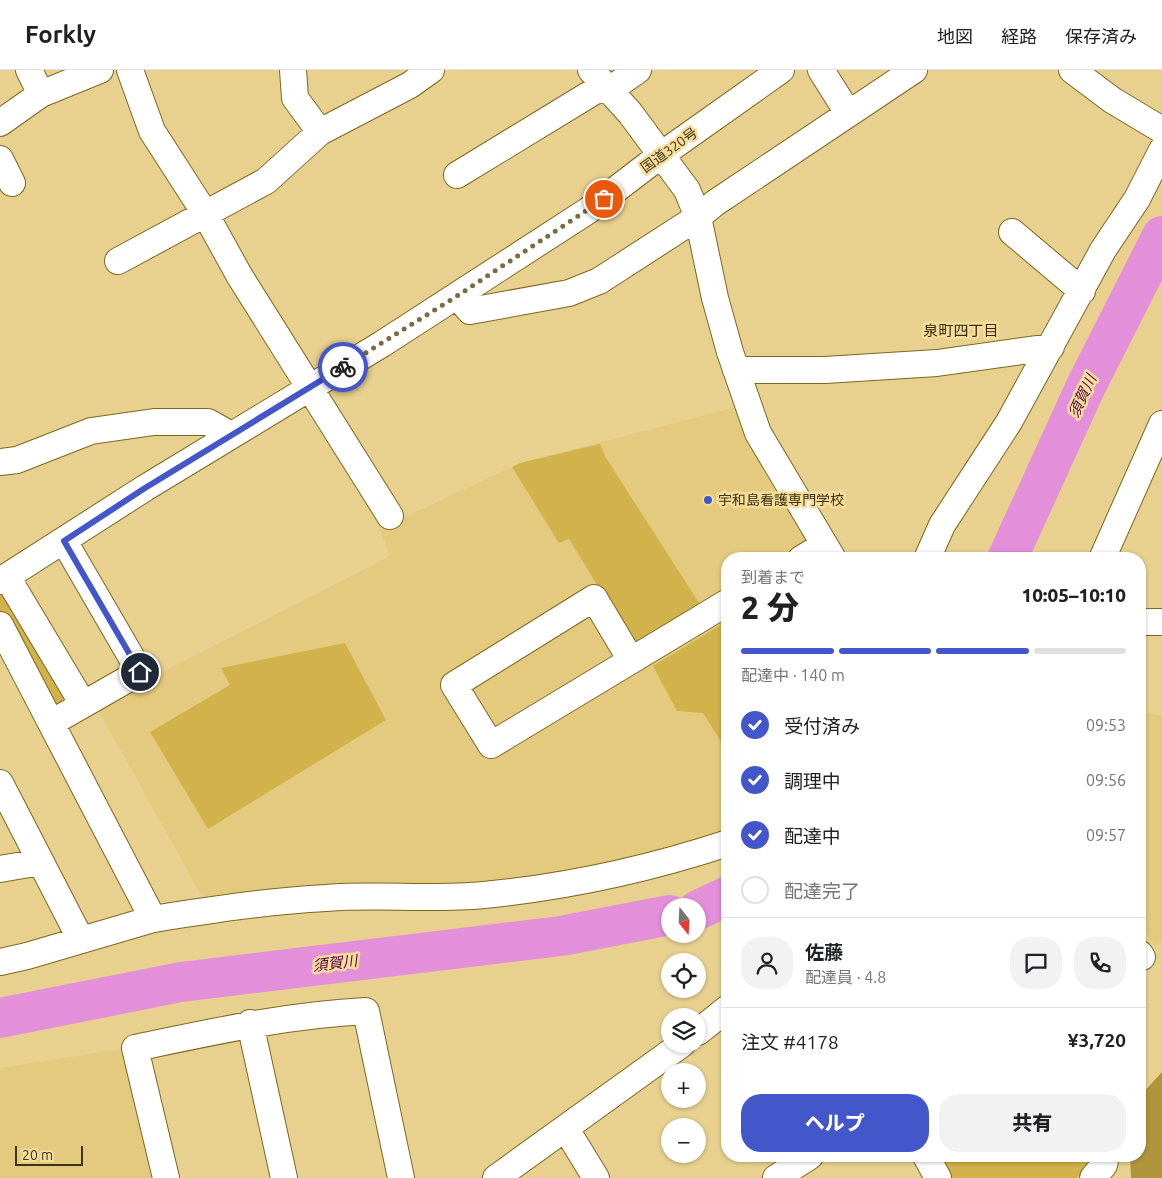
<!DOCTYPE html>
<html lang="ja">
<meta charset="utf-8">
<style>
body{margin:0;font-family:Ubuntu,"Noto Sans JP",sans-serif;background:#f2f2f2;color:#202124;height:100vh;display:flex;flex-direction:column;font-size:19px;white-space:nowrap}
*{box-sizing:border-box;margin:0}
p{font-size:16px;color:#757577}
.icon{flex:none;width:28px;height:28px;fill:none;stroke:currentColor;stroke-width:2;stroke-linecap:round;stroke-linejoin:round}
.map{position:relative;flex:1;overflow:hidden}
.side{position:absolute;left:721px;top:482px;width:425px;height:610px;display:flex;flex-direction:column;background:#fff;border-radius:20px;box-shadow:0 1px 4px #0004}
.side>*{flex:none}
.needle{width:32px;rotate:162deg}
.buttons{position:absolute;left:661px;top:828px;display:grid;gap:10px}
.buttons a{display:grid;place-items:center;width:45px;height:45px;border-radius:50%;background:#fff;box-shadow:0 1px 4px #0004;font-size:25px}
.scale{position:absolute;left:15px;bottom:12px;width:68px;box-sizing:border-box;padding-left:5px;border:2px solid #3e3519;border-top:0;font-size:14px;line-height:18px;white-space:nowrap;color:#3e3519;-webkit-text-stroke:4px #f6de9a;paint-order:stroke}
.pin{position:absolute;display:grid;place-items:center;width:42px;height:42px;color:#fff;margin:-21px;border:2px solid #fff;border-radius:50%;box-shadow:0 1px 5px #0007}
.courier{position:absolute;display:grid;place-items:center;width:50px;height:50px;margin:-25px;border:4px solid #4356ca;border-radius:50%;background:#fff;color:#222;box-shadow:0 1px 6px #0007}
.head em{font-style:normal;font-weight:800}
.head div{display:flex;flex-direction:column-reverse}
.head{display:flex;align-items:center;justify-content:space-between;height:85px;padding:0 20px}
h1{font-size:32px;font-weight:800;line-height:38px}
.bar{display:grid;grid-template-columns:repeat(4,1fr);gap:8px 5px;align-content:center;height:60px;padding:0 20px}
.bar i{height:6px;border-radius:4px;background:#e0e0e0}
.bar .selected{background:#4356ca}
.bar p{grid-column:span 4}
.line{display:flex;align-items:center;gap:12px;padding:0 20px;border-top:1px solid #e0e0e0}
.line div{flex:1}
.round{display:grid;place-items:center;flex:none;width:52px;height:52px;border-radius:20px;background:#f2f2f2}
ol{padding:0 20px;list-style:none}
li{display:flex;align-items:center;gap:15px;height:55px}
li p{margin-inline-start:auto}
li .icon{padding:5px;border-radius:50%;background:#4356ca;color:#fff;stroke-width:4}
li:last-child{color:#757577}
li i{width:28px;height:28px;border:2px solid #e0e0e0;border-radius:50%}
.button{display:flex;gap:10px;margin-top:auto;padding:10px 20px}
.button a{flex:1;height:58px;border-radius:20px;background:#4356ca;color:#fff;font-size:20px;font-weight:800;line-height:58px;text-align:center}
.button a+a{background:#f2f2f2;color:#202124}
header{display:flex;align-items:center;gap:30px;box-sizing:border-box;height:70px;padding:0 25px;background:#fff;border-bottom:1px solid #e0e0e0}
header strong{font-size:24px}
nav{display:flex;gap:28px;margin-inline-start:auto;font-size:18px}
.map>svg:first-child{display:block}
</style>
<header>
<strong>Forkly</strong>
<nav><a>地図</a><a>経路</a><a>保存済み</a></nav>
</header>
<div class="map">
<svg width="1162" height="1108" viewBox="0 0 1162 1108">
<rect width="100%" height="100%" fill="#e8d18e"/>
<path fill="#e4ca7e" d="M737 337 748 370 817 489H728L727 767 555 811 205 832 96 636 390 486 380 459 520 393Z
M1150 643 1162 646V872L1154 875 1140 854V648Z
M122 979 153 1108H0V998Z"/>
<path fill="#d2b24a" d="M600 374 606 388 701 536 634 575 569 469 559 473 512 397 520 393Z
M0 518 71 629 53 639 0 547Z
M727 551 728 670 722 673 703 643 677 641 653 596Z
M345 573 386 650 208 759 150 662 230 615 221 598Z
M936 1086H1094L1077 1108H946Z"/>
<path fill="#b0943c" d="M1162 1002V1108H1131L1130 1086H1140V1026Z"/>
<g fill="none" stroke-linecap="round" stroke-linejoin="round">
<path stroke="#e48fd9" stroke-width="40" d="M1007 489 1086 316 1162 166
M698 840 728 826
M0 948 181 912 561 866 670 845"/>
<defs>
<path id="minor" d="M29 0 41 24
M130 0 152 61 206 145 239 205 390 446
M293 0 295 28 320 62
M591 0 630 43 687 120 698 147 715 228 730 282 758 363 833 489
M821 0 848 43
M1072 0 1112 30 1162 60
M608 21 638 0
M0 53 41 24 100 0
M0 89 12 113
M457 105 603 16
M1012 162 1082 221
M118 191 266 111 320 62 410 15 431 0
M457 226 470 241 569 223 599 211 698 147 715 133 914 0
M736 300H825L937 293 1051 277
M0 392 17 390 91 361 154 352H208L231 365
M801 489 824 475
M927 489 942 455 1009 352 1103 180 1137 129 1162 80
M1102 489 1162 354
M7 507 83 634
M0 511 145 418 382 274 589 140 661 85 781 0
M1140 552H1162
M0 555 153 849 27 886 0 892
M631 590 594 528 454 615 491 675 728 532
M51 653 140 602 64 471
M0 713 81 870
M0 799 41 792
M153 849C211 840 268 831 326 828 378 824 432 830 484 825 567 817 649 799 728 773
M1140 884 1142 887
M250 953 284 1108
M698 962 728 938
M566 1059 596 1108
M926 1086 938 1108
M166 1108 135 978C212 962 287 945 366 941L401 1108
M496 1108 682 974
M776 1108 810 1086
M1093 1108 1104 1095 1106 1086"/>
</defs>
<use href="#minor" stroke="#7c6722" stroke-width="28"/>
<use href="#minor" stroke="#fff" stroke-width="26"/>
</g>
<g fill="none" stroke-linecap="round" stroke-linejoin="round">
<path stroke="#7a6c42" stroke-width="5" stroke-dasharray="0 9" d="M343 297 457 226 604 129"/>
<path stroke="#4356ca" stroke-width="6" d="M140 602 64 471 145 418 343 297"/>
</g>
<circle fill="#4356ca" stroke="#f6de9a" stroke-width="2" cx="708" cy="430" r="5"/>
<g text-anchor="middle" dominant-baseline="central" stroke-width="5" stroke-linejoin="round" paint-order="stroke">
<g font-size="14" fill="#3e3519" stroke="#f6de9a">
<text transform="translate(669 80) rotate(-36)">国道320号</text>
</g>
<g font-size="14" fill="#3e3519" stroke="#f6de9a" text-anchor="start">
<text x="718" y="430">宇和島看護専門学校</text>
</g>
<g font-size="15" fill="#352a05" stroke="#f6de9a">
<text x="961" y="260">泉町四丁目</text>
</g>
<g font-size="15" font-style="italic" fill="#51024c" stroke="#f6de9a">
<text transform="translate(1082 326) rotate(-65)">須賀川</text>
<text transform="translate(335 893) rotate(-7)">須賀川</text>
</g>
</g>
</svg>
<div class="buttons">
<a><svg class="needle" viewBox="-14 -14 28 28"><path d="M0-13l5 13h-10z" fill="#e53935"/><path d="M0 13l5-13h-10z" fill="#757577"/></svg></a>
<a><svg class="icon" aria-label="locate" viewBox="0 0 24 24"><circle cx="12" cy="12" r="6"/><path d="M12 2v4M12 18v4M2 12h4M18 12h4"/></svg></a>
<a><svg class="icon" aria-label="layers" viewBox="0 0 24 24"><path d="M12 4l9 5-9 5-9-5zM3 14l9 5 9-5"/></svg></a>
<a>+</a>
<a>−</a>
</div>
<div class="scale">20 m</div>
<div class="pin" style="left:604px;top:129px;background:#ea580c"><svg class="icon" aria-label="bag" viewBox="0 0 24 24"><path d="M5 8h14l-1 12H6zM9 8a3 3 0 0 1 6 0"/></svg></div>
<div class="pin" style="left:140px;top:602px;background:#1f2937"><svg class="icon" aria-label="home" viewBox="0 0 24 24"><path d="M3 11l9-7 9 7M6 9v11h12V9"/></svg></div>
<div class="courier" style="left:343px;top:297px"><svg class="icon" aria-label="bike" viewBox="0 0 24 24"><circle cx="6" cy="16" r="4"/><circle cx="18" cy="16" r="4"/><path d="M6 16l4-8h5l3 8M10 8l3 8H6M13 5h3"/></svg></div>
<section class="side">
<div class="head"><div><h1>2 分</h1><p>到着まで</p></div><em>10:05–10:10</em></div>
<div class="bar"><i class="selected"></i><i class="selected"></i><i class="selected"></i><i></i><p>配達中 · 140 m</p></div>
<ol>
<li><svg class="icon" aria-label="check" viewBox="0 0 24 24"><path d="M5 12l5 5 9-10"/></svg>受付済み<p>09:53</p></li>
<li><svg class="icon" aria-label="check" viewBox="0 0 24 24"><path d="M5 12l5 5 9-10"/></svg>調理中<p>09:56</p></li>
<li><svg class="icon" aria-label="check" viewBox="0 0 24 24"><path d="M5 12l5 5 9-10"/></svg>配達中<p>09:57</p></li>
<li><i></i>配達完了</li>
</ol>
<div class="line" style="height:90px"><a class="round"><svg class="icon" aria-label="person" viewBox="0 0 24 24"><circle cx="12" cy="8" r="4"/><path d="M4 21q1-7 8-7t8 7"/></svg></a><div><b>佐藤</b><p>配達員 · 4.8</p></div><a class="round"><svg class="icon" aria-label="chat" viewBox="0 0 24 24"><path d="M4 5h16v11H9l-5 4z"/></svg></a><a class="round"><svg class="icon" aria-label="phone" viewBox="0 0 24 24"><path d="M5 4h4l2 5-3 2q2 4 5 5l2-3 5 2v4C11 20 4 13 5 4z"/></svg></a></div>
<div class="line" style="height:65px"><div>注文 #4178</div><b>¥3,720</b></div>
<div class="button"><a>ヘルプ</a><a>共有</a></div>
</section>
</div>
